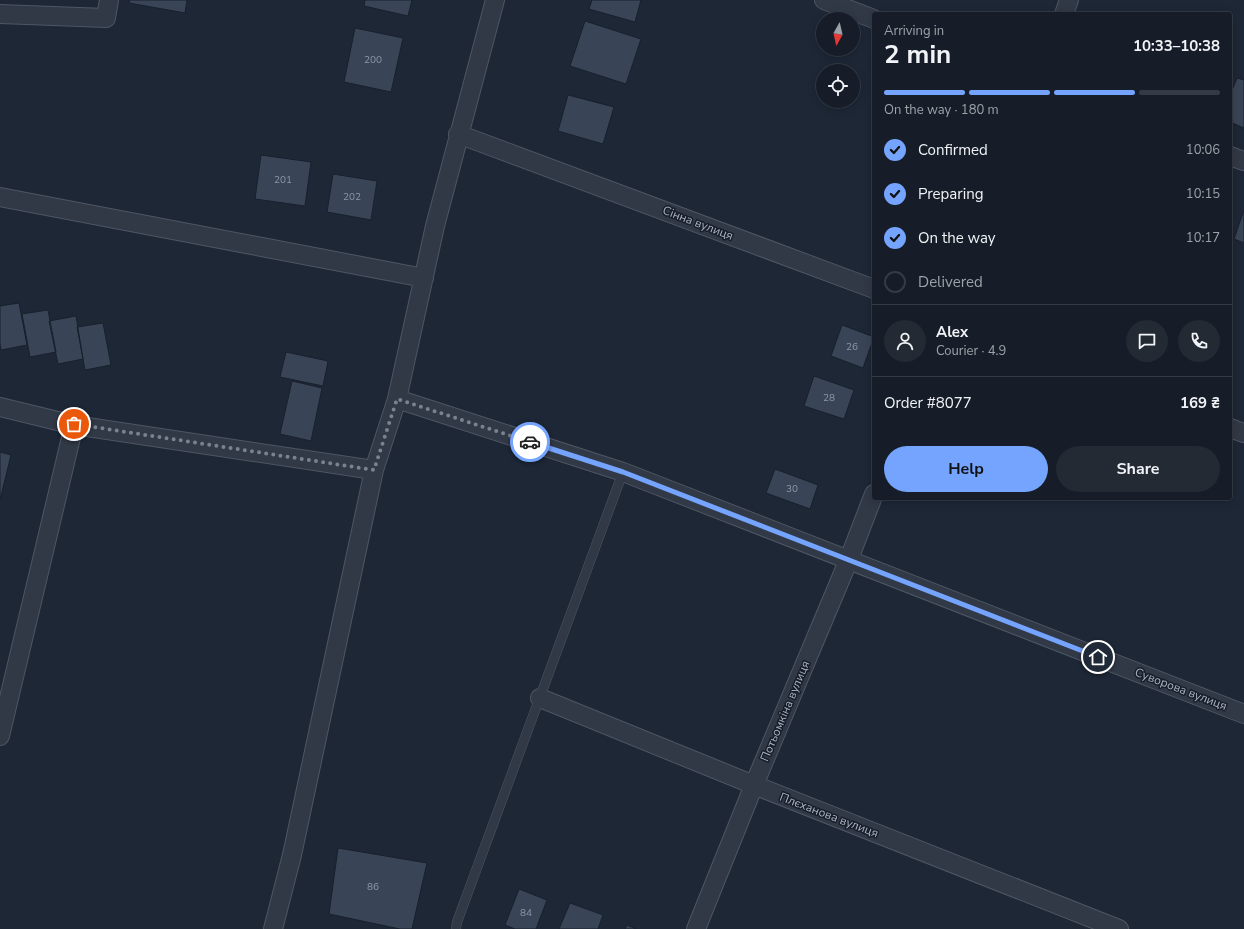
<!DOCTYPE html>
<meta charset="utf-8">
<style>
body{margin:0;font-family:"Nunito Sans",sans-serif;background:#232a34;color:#f1f3f6;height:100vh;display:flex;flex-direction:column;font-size:15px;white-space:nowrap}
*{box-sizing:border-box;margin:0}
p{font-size:13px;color:#9ea2a8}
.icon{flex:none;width:22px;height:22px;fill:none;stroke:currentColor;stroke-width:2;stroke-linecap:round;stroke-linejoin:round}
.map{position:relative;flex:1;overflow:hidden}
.drawer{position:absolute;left:872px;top:12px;width:360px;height:488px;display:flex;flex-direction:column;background:#161d28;border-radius:4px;box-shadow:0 2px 10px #0003,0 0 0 1px #353b45}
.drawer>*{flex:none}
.needle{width:26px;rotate:188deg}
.buttons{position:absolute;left:816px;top:12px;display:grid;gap:8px}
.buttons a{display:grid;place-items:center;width:44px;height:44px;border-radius:50%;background:#161d28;box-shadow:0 2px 10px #0003,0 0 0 1px #353b45;font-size:20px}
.pin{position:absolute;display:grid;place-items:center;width:34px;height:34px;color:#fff;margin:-17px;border:2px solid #fff;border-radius:50%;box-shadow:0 1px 4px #0007}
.courier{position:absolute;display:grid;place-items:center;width:40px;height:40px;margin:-20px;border:3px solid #75a4fe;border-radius:50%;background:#fff;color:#222;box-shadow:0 1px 5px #0007}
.summary em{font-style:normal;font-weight:700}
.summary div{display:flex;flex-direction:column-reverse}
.summary{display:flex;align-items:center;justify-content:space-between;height:68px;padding:0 12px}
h1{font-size:26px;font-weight:700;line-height:30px}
.bar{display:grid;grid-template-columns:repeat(4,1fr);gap:6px 4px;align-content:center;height:48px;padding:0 12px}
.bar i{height:5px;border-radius:3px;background:#353b45}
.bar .on{background:#75a4fe}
.bar p{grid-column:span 4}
.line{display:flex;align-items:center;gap:10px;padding:0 12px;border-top:1px solid #353b45}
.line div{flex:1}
.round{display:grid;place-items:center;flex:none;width:42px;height:42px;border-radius:21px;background:#232a34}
ol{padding:0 12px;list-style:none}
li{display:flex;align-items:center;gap:12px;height:44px}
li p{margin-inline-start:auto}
li .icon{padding:4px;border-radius:50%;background:#75a4fe;color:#111;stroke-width:4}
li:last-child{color:#9ea2a8}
li i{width:22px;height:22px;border:2px solid #353b45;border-radius:50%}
.primary-button{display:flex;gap:8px;margin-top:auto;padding:8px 12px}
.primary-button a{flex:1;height:46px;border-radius:24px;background:#75a4fe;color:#111;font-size:16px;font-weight:700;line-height:46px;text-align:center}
.primary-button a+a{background:#232a34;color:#f1f3f6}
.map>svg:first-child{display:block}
</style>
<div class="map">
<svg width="1244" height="929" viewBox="0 0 1244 929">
<rect width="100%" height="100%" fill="#1d2736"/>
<path fill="#394457" stroke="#19202c" d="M130 0H187L185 13 129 3Z
M365 0H412L408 16 364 6Z
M592 0H641L635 22 589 9Z
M585 21 641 39 626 84 570 66Z
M355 28 403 38 391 92 344 82Z
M1237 78 1244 80V128L1230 122V95Z
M568 95 614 107 603 144 558 131Z
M261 155 311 162 305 206 255 199Z
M333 174 377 181 371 220 327 212Z
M1244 210V243L1234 239Z
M19 303 27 345 1 350 0 344V306Z
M48 310 56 352 30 357 22 314Z
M76 316 83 359 58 364 49 321Z
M103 323 111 365 85 370 77 327Z
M842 325 874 337 863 368 831 356Z
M286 352 328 361 323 386 280 377Z
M814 376 854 390 844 419 804 406Z
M292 381 322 388 311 441 280 434Z
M0 452 11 455 0 500Z
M775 469 818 485 810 509 766 493Z
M338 848 427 863 412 929H400L329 914Z
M519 889 547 900 536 929H515L505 925Z
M570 903 603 915 598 929H559Z
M627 925 636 929H625Z"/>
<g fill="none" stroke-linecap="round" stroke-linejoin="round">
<defs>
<path id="service" d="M456 929 457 922 623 472"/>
<path id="minor" d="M824 0 874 19
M0 14 106 18 109 0
M1064 14 1069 0
M458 134 874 289
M1230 156 1244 161
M0 197 424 278
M397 399 623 472 1244 714
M0 407 74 425 374 470
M1230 428 1244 433
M540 698 754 785 1119 929
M0 736 74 425
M273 929 292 855 374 470 397 399 435 226 495 0
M696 929 754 785 849 559 874 494"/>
</defs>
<use href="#service" stroke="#4e5665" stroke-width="10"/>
<use href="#minor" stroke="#4e5665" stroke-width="20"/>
<use href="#service" stroke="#313946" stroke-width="9"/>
<use href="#minor" stroke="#313946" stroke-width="18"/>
</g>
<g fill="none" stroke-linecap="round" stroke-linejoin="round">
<path stroke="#798292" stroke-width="4" stroke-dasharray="0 7.2" d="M74 424 374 470 397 399 530 442"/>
<path stroke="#75a4fe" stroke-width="5" d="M530 442 623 472 1098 657"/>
</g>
<g text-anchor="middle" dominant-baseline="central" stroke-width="3" stroke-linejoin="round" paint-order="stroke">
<g font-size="10" fill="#8e97a9">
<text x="373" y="60">200</text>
<text x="283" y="180">201</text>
<text x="352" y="197">202</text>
<text x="852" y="347">26</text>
<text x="829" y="398">28</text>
<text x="792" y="489">30</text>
<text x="373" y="887">86</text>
<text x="526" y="913">84</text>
</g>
<g font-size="12" fill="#aab3c4" stroke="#171e2a">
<text transform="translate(698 223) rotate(21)">Сінна вулиця</text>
<text transform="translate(1181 689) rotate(21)">Суворова вулиця</text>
<text transform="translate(785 711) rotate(-67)">Потьомкіна вулиця</text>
<text transform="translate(829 815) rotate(21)">Плєханова вулиця</text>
</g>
</g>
</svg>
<div class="buttons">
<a><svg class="needle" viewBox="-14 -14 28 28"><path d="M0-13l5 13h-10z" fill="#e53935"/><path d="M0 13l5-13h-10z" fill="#9ea2a8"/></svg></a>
<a><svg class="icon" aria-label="locate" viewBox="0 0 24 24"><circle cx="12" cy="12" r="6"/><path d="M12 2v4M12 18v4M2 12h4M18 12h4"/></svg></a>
</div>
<div class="pin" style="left:74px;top:424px;background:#ea580c"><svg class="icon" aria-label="bag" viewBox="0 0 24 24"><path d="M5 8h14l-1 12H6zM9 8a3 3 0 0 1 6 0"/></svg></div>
<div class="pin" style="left:1098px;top:657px;background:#1f2937"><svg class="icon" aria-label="home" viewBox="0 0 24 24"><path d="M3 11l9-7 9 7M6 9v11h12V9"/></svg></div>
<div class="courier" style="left:530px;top:442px"><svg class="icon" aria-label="car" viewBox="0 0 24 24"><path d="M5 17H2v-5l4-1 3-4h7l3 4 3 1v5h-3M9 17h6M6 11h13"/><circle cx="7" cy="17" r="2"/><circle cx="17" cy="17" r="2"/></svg></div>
<section class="drawer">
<div class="summary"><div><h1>2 min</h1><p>Arriving in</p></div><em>10:33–10:38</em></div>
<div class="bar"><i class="on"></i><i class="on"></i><i class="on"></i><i></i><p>On the way · 180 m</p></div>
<ol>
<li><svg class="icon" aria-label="check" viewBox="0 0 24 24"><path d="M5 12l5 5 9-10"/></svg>Confirmed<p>10:06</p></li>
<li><svg class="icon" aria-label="check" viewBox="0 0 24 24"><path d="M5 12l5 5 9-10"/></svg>Preparing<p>10:15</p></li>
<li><svg class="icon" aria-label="check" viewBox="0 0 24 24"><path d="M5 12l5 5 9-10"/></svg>On the way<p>10:17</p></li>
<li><i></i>Delivered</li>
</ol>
<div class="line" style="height:72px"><a class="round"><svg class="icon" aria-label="person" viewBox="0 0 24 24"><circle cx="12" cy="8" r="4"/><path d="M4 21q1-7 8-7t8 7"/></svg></a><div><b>Alex</b><p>Courier · 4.9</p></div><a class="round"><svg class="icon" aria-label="chat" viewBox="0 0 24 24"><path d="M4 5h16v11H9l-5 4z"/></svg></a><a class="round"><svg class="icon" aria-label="phone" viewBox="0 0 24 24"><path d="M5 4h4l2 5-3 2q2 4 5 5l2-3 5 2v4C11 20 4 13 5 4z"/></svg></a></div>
<div class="line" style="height:52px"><div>Order #8077</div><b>169 ₴</b></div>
<div class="primary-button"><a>Help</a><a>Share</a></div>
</section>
</div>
